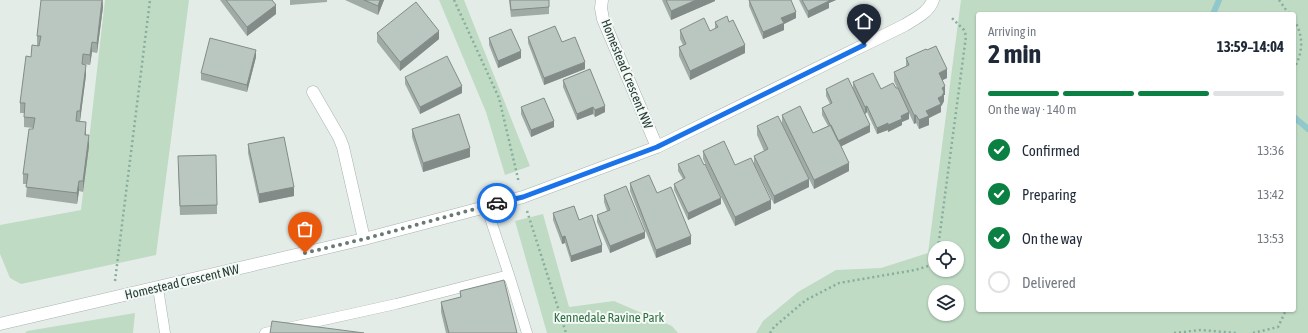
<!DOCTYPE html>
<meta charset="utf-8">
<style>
body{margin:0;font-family:"Asap Condensed",sans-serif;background:#f2f2f3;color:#1f2937;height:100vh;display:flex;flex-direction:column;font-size:15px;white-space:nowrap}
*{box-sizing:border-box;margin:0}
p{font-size:13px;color:#747a83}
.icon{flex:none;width:22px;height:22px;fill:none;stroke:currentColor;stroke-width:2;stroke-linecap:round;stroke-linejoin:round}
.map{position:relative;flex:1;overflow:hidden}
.details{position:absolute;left:976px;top:12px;width:320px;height:300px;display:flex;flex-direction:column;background:#fff;border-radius:4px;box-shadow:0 1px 3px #0004}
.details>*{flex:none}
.tools{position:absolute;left:928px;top:241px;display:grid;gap:8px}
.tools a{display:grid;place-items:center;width:36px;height:36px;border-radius:50%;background:#fff;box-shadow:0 1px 3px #0004;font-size:20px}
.pin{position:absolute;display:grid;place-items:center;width:34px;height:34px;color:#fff;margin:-41px -17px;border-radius:50% 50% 50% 0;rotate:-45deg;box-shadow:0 0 4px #0007}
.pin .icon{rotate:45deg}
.courier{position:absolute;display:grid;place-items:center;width:40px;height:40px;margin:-20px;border:3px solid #1a73e8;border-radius:50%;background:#fff;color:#222;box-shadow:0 1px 5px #0007}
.overview em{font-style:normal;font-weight:700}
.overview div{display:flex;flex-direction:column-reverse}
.overview{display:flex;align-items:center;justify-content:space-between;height:68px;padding:0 12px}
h1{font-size:26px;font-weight:700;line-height:30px}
.bar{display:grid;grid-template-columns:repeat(4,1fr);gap:6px 4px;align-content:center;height:48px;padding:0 12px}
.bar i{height:5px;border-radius:3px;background:#e0e1e3}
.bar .selected{background:#0b8043}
.bar p{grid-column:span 4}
ol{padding:0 12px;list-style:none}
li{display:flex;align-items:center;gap:12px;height:44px}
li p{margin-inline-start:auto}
li .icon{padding:4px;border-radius:50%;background:#0b8043;color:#fff;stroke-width:4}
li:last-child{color:#747a83}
li i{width:22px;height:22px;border:2px solid #e0e1e3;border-radius:50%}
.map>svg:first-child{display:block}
</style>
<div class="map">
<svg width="1308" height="333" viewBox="0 0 1308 333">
<rect width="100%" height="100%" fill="#e4ece8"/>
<path fill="#bfdbc4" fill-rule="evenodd" d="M105 0H189L156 255 21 284 10 278 0 254V225L81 210Z
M439 0H464L530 166 505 175 486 112Z
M961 0H1308V333H756L763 321 798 292 836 270 881 268 928 253ZM978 14H1294V310H978ZM935 248H957V270H935ZM935 292H957V314H935Z
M543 214 569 307 614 301 672 326 678 333H547L515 221Z
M135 313 133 333H25L27 331Z"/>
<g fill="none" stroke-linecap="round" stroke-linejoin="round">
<path stroke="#91c8cc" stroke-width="6" d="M1213 14 1219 0
M1294 117 1308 129"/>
<defs>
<path id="lane" d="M509 275 527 333
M158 288 165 333
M265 333 396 304 509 275 486 206"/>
<path id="street" d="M602 0 601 8 603 19 657 147
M313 92 339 137 343 147 364 239
M0 324 364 239 523 197 657 147 905 25C916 18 929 12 933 0"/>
</defs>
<use href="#lane" stroke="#a7b4ae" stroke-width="11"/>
<use href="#street" stroke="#a7b4ae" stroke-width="13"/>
<path stroke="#87ad9e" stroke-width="2.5" stroke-dasharray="2 3" stroke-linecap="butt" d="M454 0 499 98 519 183
M1279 0 1289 14
M1294 20C1304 35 1303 54 1294 68
M527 211 566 333
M938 248 966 36 964 30 951 17
M115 281 150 0
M770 333 774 327 806 300 839 283 915 270 935 264
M1174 333 1201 330 1237 333
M1253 333 1278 327 1286 310"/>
<use href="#lane" stroke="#fff" stroke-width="10"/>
<use href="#street" stroke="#fff" stroke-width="12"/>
</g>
<path fill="#a0aba6" d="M103 0V7L97 53 92 52 90 65 83 64 86 75 80 121H77L86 133V135L89 146 83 192 79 191 77 204 26 197 27 184H23V174L33 128 24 127V113H20V103L31 57 37 46V36Z
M220 0H272L276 14 247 36Z
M290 0H327V2L290 5Z
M345 0H384L378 15Z
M509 0H549V14L511 17Z
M662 0H715V1L671 20Z
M749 0 796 18 784 24V30L763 39 749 6Z
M799 0H836L829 3V8L808 18Z
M715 22 745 53 690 80 679 56V47L683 45 680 39V30L710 31 715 29Z
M377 33 439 39 400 71 377 42Z
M528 37 585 69 544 85 528 43Z
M489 38 521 58 498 68 489 45Z
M256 57 247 92 201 80V73Z
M906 58 947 78 942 80 945 95H944V101L942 105 941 106V112L929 118V125L919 129 916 123 914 124 904 102 909 119 902 122V125L888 132V130L877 134 867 112 865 114 870 132 841 146 849 171 814 189 782 124V115L813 133 828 126 822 115V108L830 104 826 96V89L863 111 853 89V82L881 89 896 88H897L894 81V72L906 67Z
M405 77 462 93 420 114 405 84Z
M563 80 605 112 595 117 593 114 577 120 563 87Z
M521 107 554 127 531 137 521 114Z
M757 126 809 187 774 204 755 166 771 209 735 226 703 159V151L735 165 754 164V156L764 151 757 135Z
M412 129 470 157 423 172 412 137Z
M248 144 294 196 259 203 248 153Z
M178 164 217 205V214L180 215Z
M678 164 721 204 688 220 674 190V184L683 179 678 171Z
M630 183 657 193 691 244 656 258 630 191Z
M604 195 645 238 610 253 597 222V215L607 211 604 202Z
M553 213 579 220 602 252 571 262 565 243 562 244 553 220Z
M460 291 517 333H446L441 312V302L460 297Z"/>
<path fill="#828b87" d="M102 0 103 7 97 53V43Z
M380 0H384L378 15V6Z
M696 0H715V1L671 20V11Z
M827 0H836L829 3V8L808 18V11Z
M276 5V14L247 36V27Z
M796 12V18L784 24V30L763 39V32L781 18Z
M439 31V39L400 71V62Z
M92 42V52L90 65V55Z
M745 45V53L690 80V71Z
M256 50V57L247 92V85Z
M521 51V58L498 68V61Z
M585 62V69L544 85V78Z
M86 65V75L80 121V111Z
M947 69V78L939 82V73Z
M462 86V93L420 114V107Z
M945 86V95H944V101L942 105 941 106V112L929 118V125L919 129V120L926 111 938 98 942 88Z
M605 106V112L595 117V110Z
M867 106V112L865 114V107Z
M593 107V114L577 120V114Z
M909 112V119L902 122V125L888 132V125L901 116Z
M914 115H916V123L914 124Z
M554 121V127L531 137V130Z
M86 122V133L85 145V135Z
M888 123V130L877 134V128Z
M870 125V132L838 148V141Z
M89 135V146L83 192V181Z
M470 148V157L423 172V163Z
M849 163V171L814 189V180Z
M809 179V187L774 204V196Z
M79 181V191L77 204V193Z
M294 187V196L259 203V194Z
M721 198V204L688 220V213Z
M771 200V209L735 226V217Z
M645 232V238L610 253V246Z
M565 236V243L562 244V237Z
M691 236V244L656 258V250Z
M602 245V252L571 262V256Z"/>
<path fill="#bac7c1" stroke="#828b87" d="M41 0H102L97 43 92 42 90 55 83 54 82 64 86 65 80 111H77L76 121 86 122 85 135H89L83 181H79L77 193 26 187 28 174H23L29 129H33L35 118 24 117 25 103H20L26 56 31 57 32 45 39 46 41 36H37Z
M226 0H272L276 5 247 27Z
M364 0H380L378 6Z
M510 0H549V7L511 10Z
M666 0H696L671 11Z
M749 0H791L796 12 781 18 784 23 763 32Z
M802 0H829V1L808 11Z
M416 2 439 31 400 62 377 33Z
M727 16 729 22 733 20 745 45 690 71 679 47 686 44 680 30 704 18 710 31 718 27 715 22Z
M555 26 562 42 575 37 585 62 544 78 528 37Z
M511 29 521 51 498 61 489 38Z
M210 38 256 50 247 85 201 73Z
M936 46 947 69 939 73 945 86 942 88 944 92 942 96 938 98 941 104 926 111 929 116 919 120 916 115H914L894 72 909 65 906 58 926 49 927 50Z
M447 56 462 86 420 107 405 77Z
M590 69 605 106 595 110 593 107 577 114 563 80Z
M873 73 881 89 893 83 896 88H898L909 112 901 116 902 119 888 125V123L877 128 867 106 865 107 853 82Z
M848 78 870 125 838 141 822 108 832 103 826 89Z
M544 98 554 121 531 130 521 107Z
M800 106 813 133 831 125 849 163 814 180 782 115Z
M459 114 470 148 423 163 412 129Z
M778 116 809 179 774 196 754 156 768 149 757 126Z
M284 137 294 187 259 194 248 144Z
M724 141 735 165 751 158 771 200 735 217 703 151Z
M216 155 217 205 180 206 178 156Z
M699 155 704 165 705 164 721 198 688 213 674 184 685 178 678 164Z
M649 175 657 193 671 187 691 236 656 250 630 183Z
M626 186 645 232 610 246 597 215 610 210 604 195Z
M574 206 579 220 592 215 602 245 571 256 565 236 562 237 553 213Z
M504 280 517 333H449L441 302 461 297 460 291Z
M272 321 364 333H270Z"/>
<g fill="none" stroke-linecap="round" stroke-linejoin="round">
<path stroke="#687a73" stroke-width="4" stroke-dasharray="0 7.2" d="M305 253 364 239 497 203"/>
<path stroke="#1a73e8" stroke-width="5" d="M497 203 523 197 657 147 864 45"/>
</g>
<g text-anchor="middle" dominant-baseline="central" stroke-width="4" stroke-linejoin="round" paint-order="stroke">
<g font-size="13" fill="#253c34" stroke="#f4f9f6">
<text transform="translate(627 74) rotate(68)">Homestead Crescent NW</text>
<text transform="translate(182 282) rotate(-13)">Homestead Crescent NW</text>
</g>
<g font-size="13" fill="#337045" stroke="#f4f9f6">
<text x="609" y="317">Kennedale Ravine Park</text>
</g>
</g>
</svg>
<div class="tools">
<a><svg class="icon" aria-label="locate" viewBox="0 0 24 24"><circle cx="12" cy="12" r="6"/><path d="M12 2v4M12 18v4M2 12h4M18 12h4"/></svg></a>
<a><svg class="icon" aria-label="layers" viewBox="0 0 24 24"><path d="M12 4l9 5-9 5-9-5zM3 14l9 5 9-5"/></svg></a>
</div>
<div class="pin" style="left:305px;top:253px;background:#ea580c"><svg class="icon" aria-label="bag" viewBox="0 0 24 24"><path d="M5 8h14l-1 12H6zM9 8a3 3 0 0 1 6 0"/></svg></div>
<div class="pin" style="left:864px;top:45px;background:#1f2937"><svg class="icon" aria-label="home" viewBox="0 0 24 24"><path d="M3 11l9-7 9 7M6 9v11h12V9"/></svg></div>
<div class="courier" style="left:497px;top:203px"><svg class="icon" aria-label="car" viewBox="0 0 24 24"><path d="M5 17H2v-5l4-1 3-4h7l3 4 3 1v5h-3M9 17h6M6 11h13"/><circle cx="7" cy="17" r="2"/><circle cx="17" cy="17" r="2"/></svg></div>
<section class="details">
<div class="overview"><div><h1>2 min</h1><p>Arriving in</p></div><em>13:59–14:04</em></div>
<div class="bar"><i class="selected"></i><i class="selected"></i><i class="selected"></i><i></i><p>On the way · 140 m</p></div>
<ol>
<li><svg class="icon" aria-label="check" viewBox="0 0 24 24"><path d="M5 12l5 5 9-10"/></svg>Confirmed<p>13:36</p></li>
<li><svg class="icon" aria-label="check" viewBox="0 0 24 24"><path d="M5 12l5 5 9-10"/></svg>Preparing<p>13:42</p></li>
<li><svg class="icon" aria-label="check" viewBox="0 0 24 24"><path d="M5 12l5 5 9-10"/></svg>On the way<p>13:53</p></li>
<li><i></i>Delivered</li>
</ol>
</section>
</div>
